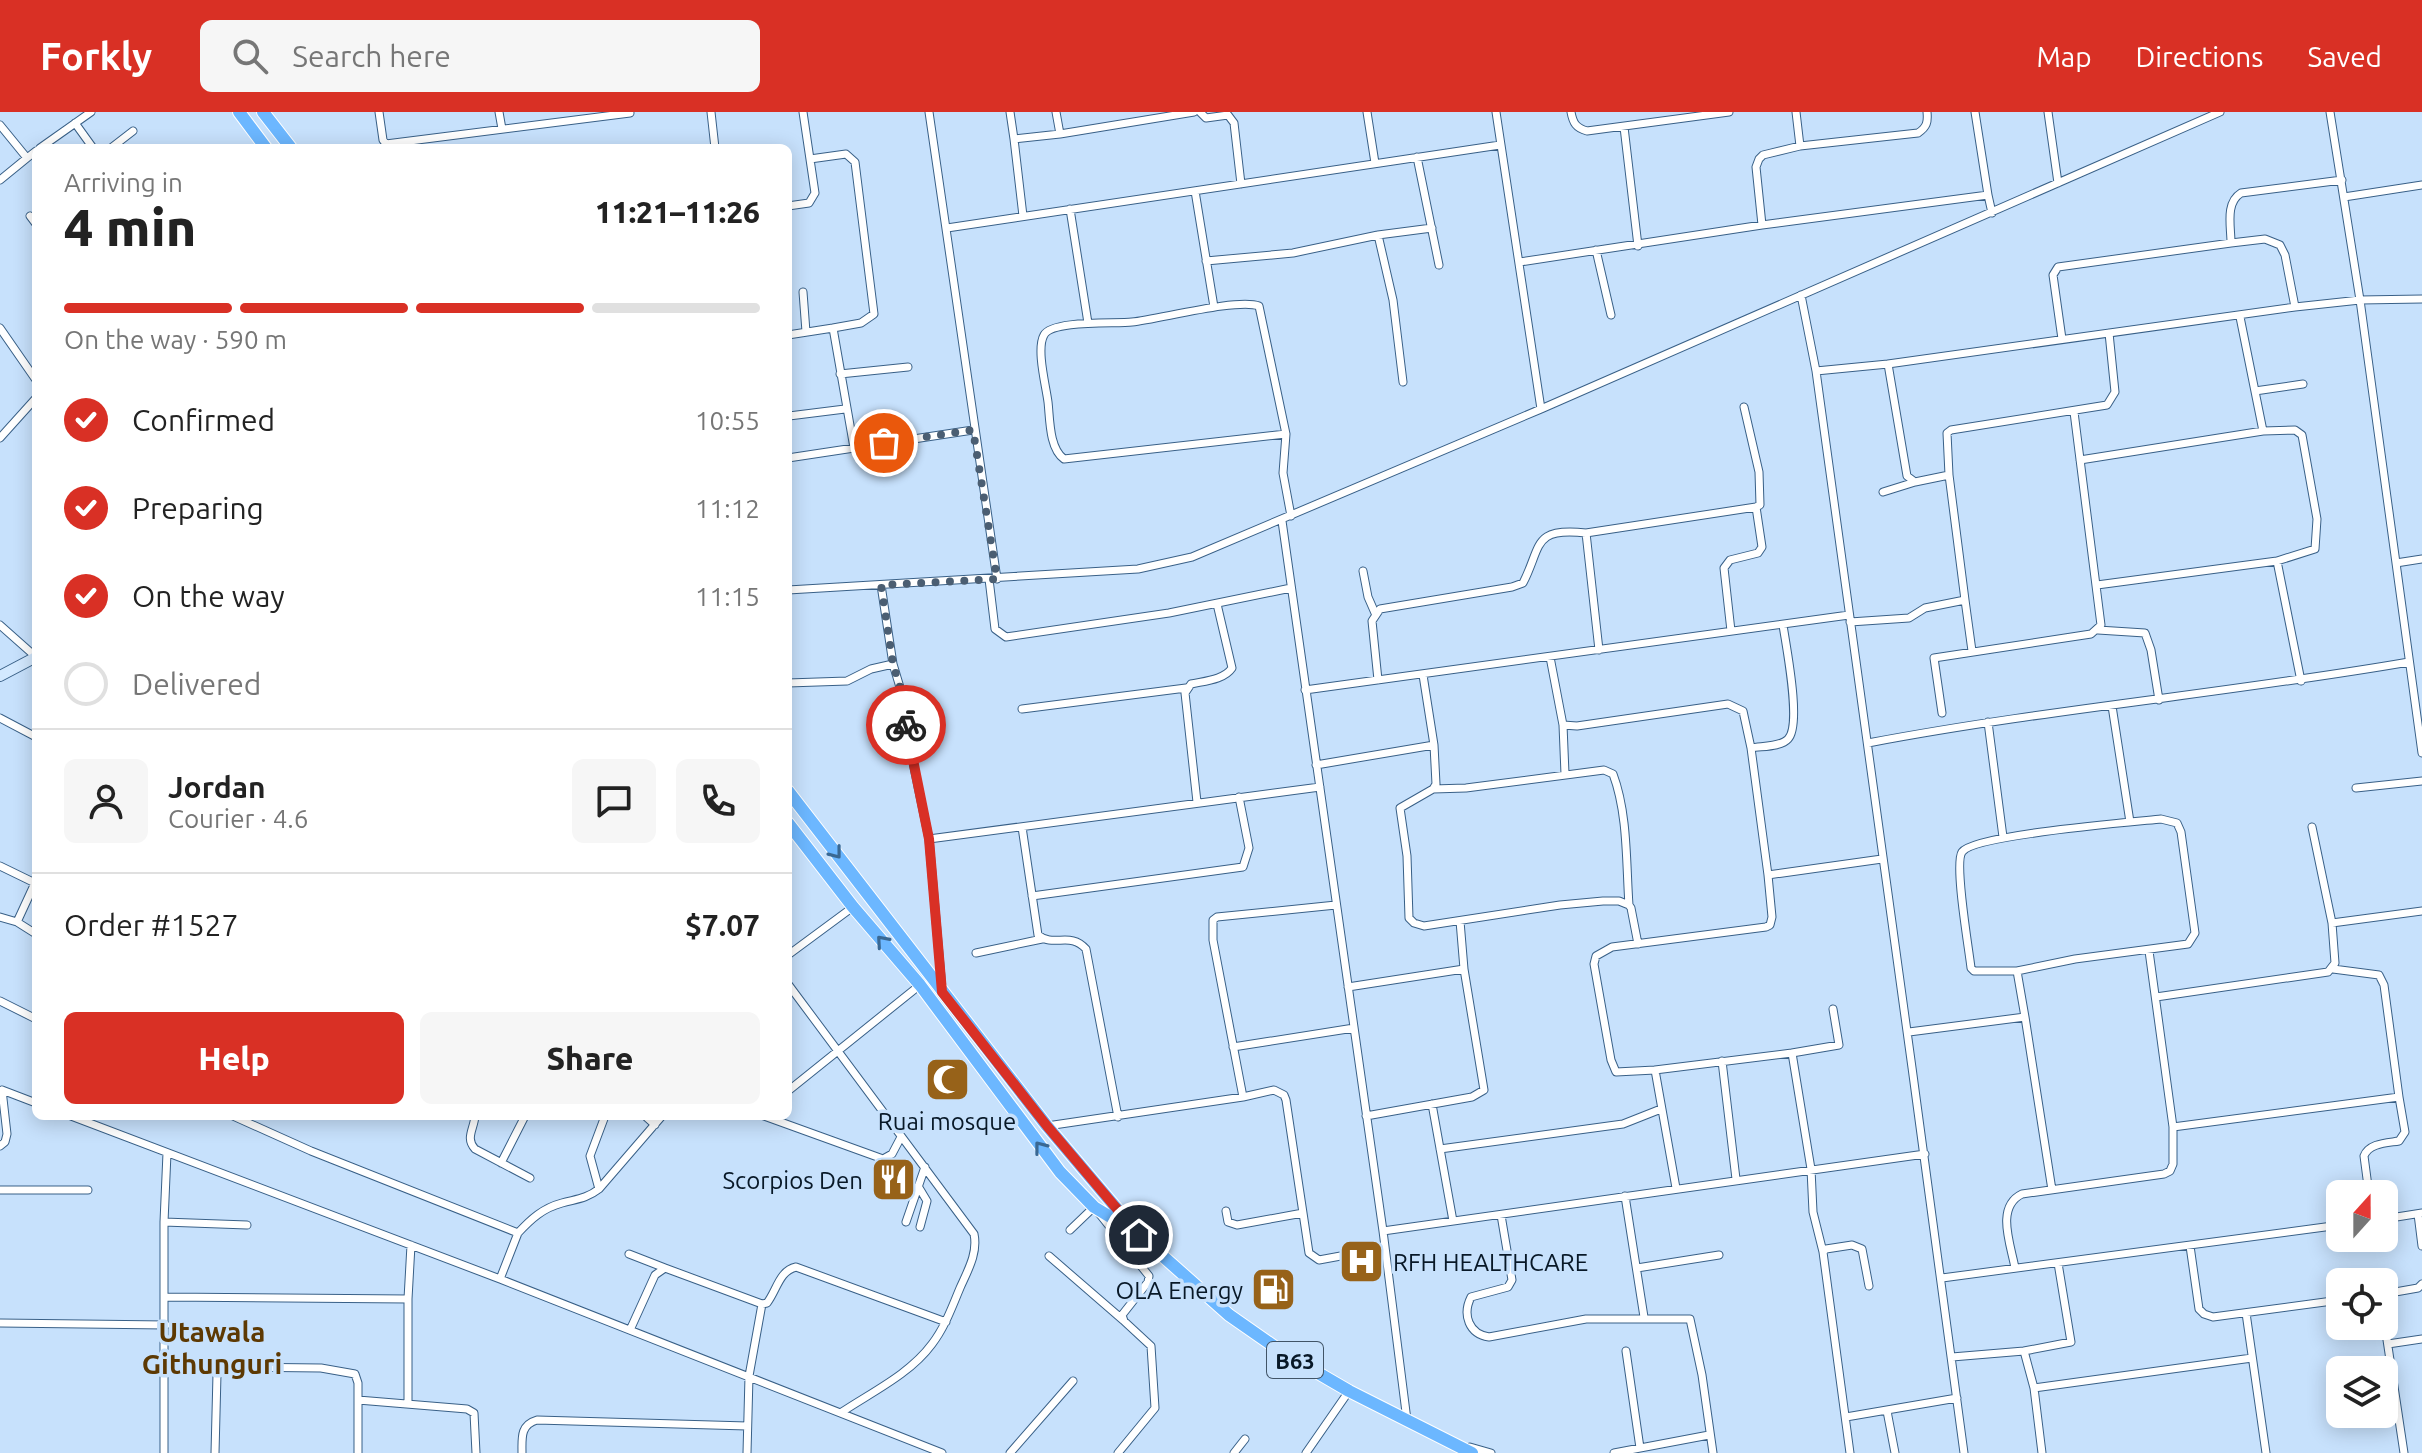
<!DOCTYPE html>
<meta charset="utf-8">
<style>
body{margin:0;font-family:Ubuntu,sans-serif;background:#f6f6f6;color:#222;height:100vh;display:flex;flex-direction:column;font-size:30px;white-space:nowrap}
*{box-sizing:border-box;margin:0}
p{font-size:26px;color:#767676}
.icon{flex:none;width:44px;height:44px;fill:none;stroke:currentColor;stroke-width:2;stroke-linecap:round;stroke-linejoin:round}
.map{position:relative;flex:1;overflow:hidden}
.sheet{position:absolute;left:32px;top:32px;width:760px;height:976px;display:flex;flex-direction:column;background:#fff;border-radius:12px;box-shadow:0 4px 20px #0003}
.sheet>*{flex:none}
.needle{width:52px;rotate:21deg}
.tools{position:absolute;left:2326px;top:1068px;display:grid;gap:16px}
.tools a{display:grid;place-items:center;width:72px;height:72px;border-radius:12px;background:#fff;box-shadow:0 4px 20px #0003;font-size:40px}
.pin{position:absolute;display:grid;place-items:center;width:68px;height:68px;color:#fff;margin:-34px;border:4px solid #fff;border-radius:50%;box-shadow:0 2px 8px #0007}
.courier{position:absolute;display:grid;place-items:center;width:80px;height:80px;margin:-40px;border:6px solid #d93025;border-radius:50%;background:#fff;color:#222;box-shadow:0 2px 10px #0007}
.overview em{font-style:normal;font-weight:800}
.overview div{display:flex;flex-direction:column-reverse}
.overview{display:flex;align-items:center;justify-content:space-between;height:136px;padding:0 32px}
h1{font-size:52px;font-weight:800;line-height:60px}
.bar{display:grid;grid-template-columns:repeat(4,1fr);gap:12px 8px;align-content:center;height:96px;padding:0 32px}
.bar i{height:10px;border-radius:6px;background:#e0e0e0}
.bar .on{background:#d93025}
.bar p{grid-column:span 4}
.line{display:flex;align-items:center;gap:20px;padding:0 32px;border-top:2px solid #e0e0e0}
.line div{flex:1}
.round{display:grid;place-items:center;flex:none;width:84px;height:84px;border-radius:12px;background:#f6f6f6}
ol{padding:0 32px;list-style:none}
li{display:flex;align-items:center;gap:24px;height:88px}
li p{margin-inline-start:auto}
li .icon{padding:8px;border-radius:50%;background:#d93025;color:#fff;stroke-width:4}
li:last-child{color:#767676}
li i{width:44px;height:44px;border:4px solid #e0e0e0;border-radius:50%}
.action{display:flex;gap:16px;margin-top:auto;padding:16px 32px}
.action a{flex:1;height:92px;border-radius:12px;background:#d93025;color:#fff;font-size:32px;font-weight:800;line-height:92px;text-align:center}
.action a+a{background:#f6f6f6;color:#222}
header{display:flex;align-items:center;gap:48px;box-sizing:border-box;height:112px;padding:0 40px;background:#d93025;color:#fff}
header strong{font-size:38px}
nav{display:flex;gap:44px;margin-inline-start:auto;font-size:28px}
.search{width:560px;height:72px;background:#f6f6f6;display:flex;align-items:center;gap:20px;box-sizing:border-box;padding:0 28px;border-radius:12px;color:#767676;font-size:30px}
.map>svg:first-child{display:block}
</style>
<header>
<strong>Forkly</strong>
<div class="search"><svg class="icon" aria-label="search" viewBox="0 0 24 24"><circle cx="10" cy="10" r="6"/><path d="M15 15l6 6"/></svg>Search here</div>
<nav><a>Map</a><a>Directions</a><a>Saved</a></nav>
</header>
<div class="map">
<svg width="2422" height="1341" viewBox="0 0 2422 1341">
<rect width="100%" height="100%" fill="#c7e1fc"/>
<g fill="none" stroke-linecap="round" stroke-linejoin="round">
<defs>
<path id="street" d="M379 0 383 28 386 32 630 1
M499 0 502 17
M711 0 715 36
M929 0 997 467
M1010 0 1014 27
M1056 0 1060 22 1194 0
M1200 0 1206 6 1228 3 1234 11 1241 72
M1367 0 1375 51
M1496 0 1541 297
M1571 0C1573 11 1576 16 1587 19L1729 0
M1796 0 1800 34
M1975 0 1988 83
M2048 0 2058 71
M2330 0 2360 188 2422 641
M75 11 93 36
M0 13 27 46 36 39
M1624 15 1638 134
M40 36 91 0
M111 36 133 19
M1417 45 1439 153
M810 47 846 42 855 50 874 202 861 211 833 216
M0 68 27 46
M1195 79 1214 195
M2344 85 2422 73
M788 94 809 91 815 81 803 0
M1070 97 1088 211
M30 104 36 112
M1023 104 1014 27 1060 22
M1762 113 1756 55 1759 47 1763 43 1800 34 1918 21C1927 15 1928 10 1927 0
M947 116 1500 33
M1378 123 1393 188 1403 270
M2231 131 2265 127 2280 133 2285 143 2295 195
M1596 138 1611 203
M1206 149 1293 141 1378 123 1432 116
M1520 150 1762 113 1988 83 1992 101
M803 180 806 220
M1801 183 1816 259C1864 620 1917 980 1964 1341
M0 216 36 268
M788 223 833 216 854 336
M2062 227 2053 163 2058 155 2231 131C2231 114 2225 91 2241 81L2342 68
M1888 252 1907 364 1915 370 1949 363
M1816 259 1888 252 2295 195 2360 188 2422 187
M840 262 908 255
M2255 279 2303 272
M789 304 845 297
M1286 322 1064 347C1049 336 1050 307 1048 290 1046 274 1036 237 1044 223 1052 208 1115 212 1132 210 1160 207 1238 186 1259 194L1286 322 1283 361 1291 404
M0 326 36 286
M788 346 973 318
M2080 348 2263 319 2240 205
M1883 380 1915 370
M1282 409 1383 1119 1407 1308
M1586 421 1599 538
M2277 449 2301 569
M2396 451 2422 447
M1363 459 1368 485 1375 501
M989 467 995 517 1006 525 1169 501 1291 476
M881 473 893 552
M2097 473 2277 449 2315 437 2317 407 2302 323 2295 318 2263 319
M788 478 1138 457 1192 445 1541 297 2220 0
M1965 488 1972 539
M1850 510 1909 506 1925 496 1965 488 1949 363 1947 321 1951 318 2107 293 2115 280 2109 221
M0 513 36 545
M2098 518 2145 521 2151 538 2159 588
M1731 519 1724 456 1730 448 1758 441 1762 435 1756 395 1760 393 1759 360 1744 295
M1550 545 1563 613 1577 614 1728 592 1743 599 1751 636 1768 763 1882 747
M1423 563 1434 633
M1378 568 1372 509 1380 497 1512 475 1523 471C1542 434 1532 415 1586 421L1756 395
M788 571 847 569 871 557 893 552 902 582 909 632 929 727 942 877
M1305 578 1849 503
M2112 594 2130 710
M1022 597 1186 576
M1942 601 1934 546 2091 522 2101 513 2074 300
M0 606 36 625
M1988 610 2003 725
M1563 613 1565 662
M1868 631C2047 597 2230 581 2409 550
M1751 636C1762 634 1781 635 1788 627 1802 613 1786 534 1783 513
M1316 653 1434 633 1436 672 1433 677 1400 696 1407 744 1409 806 1414 811 1424 814 1560 793 1603 789H1619L1629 793 1631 796 1638 832
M2356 676 2422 669
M1433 677 1466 676 1604 658 1613 662C1628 702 1626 751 1629 793
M1197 690 1185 581 1191 572C1204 569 1224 568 1232 556L1217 492
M2161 707 2177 711 2181 720 2195 821 2188 832 2075 847 2017 859H1974L1971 856C1969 837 1954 752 1962 740 1973 723 2132 710 2161 707Z
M1022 715 1038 823C1054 836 1070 819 1086 837L1118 1005
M2312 715 2332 811 2422 799
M929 727 1320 675
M0 754 35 771 17 810 36 822
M1768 763 1772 805 1770 813 1766 815 1612 835 1596 844 1594 852 1611 948 1616 960 1655 958 1792 941 1811 1057 1813 1100 1823 1140
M1032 784 1243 755 1249 736 1239 685
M0 805 17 810
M976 841 1042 827
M788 843 853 795
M2333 857 2379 863 2384 873 2399 985
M788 872 974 1122C978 1141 968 1158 960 1176 952 1195 945 1215 932 1232 910 1262 872 1280 842 1300
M1348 875 1464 857 1460 809
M2156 885 2328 860 2335 851 2332 811
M0 889 36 907
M2025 905 2052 1078
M1909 920 2025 905 2017 859
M1233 935 1354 916
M1792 941 1839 933 1833 897
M1722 949 1736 1067
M1655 958 1676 1076
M2 978 36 991
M788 979 920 873
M1243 985 1213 828V808L1217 805 1336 793
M1432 992 1453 1109
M71 1004 500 1167 942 1341
M233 1004 311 1039 518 1121 500 1167
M475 1004C474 1017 465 1026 475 1037L530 1066
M645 1004 655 1013
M764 1004 883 1047 892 1042 901 1025
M1366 1004 1472 985 1484 978 1464 857
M1047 1014 1243 985 1274 978 1284 983 1286 988 1303 1101 1237 1113 1228 1110 1226 1099
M2173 1015 2399 985 2405 1020 2399 1029C2387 1031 2369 1031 2364 1044L2369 1082
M0 1034 5 1030 7 1022 2 978
M1440 1037 1623 1012 1661 997
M501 1051 525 1004
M918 1074 927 1089 920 1115
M599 1077 662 1004
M0 1078H88
M1625 1084 1644 1205
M1303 1101 1309 1141 1319 1148 1384 1136
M2418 1102 2422 1134
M1501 1103 1512 1168 1508 1175 1471 1185C1462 1203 1469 1222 1489 1225L1586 1207H1690L1702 1263 1713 1341
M2384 1107 2422 1101
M164 1110 247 1113
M906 1110 925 1055
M1070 1118 1094 1095 1149 1164 1148 1170 1122 1203 1124 1209 1151 1234 1155 1296 1118 1341
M1383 1119 1925 1042
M518 1121C531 1107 543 1096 562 1091 576 1087 586 1087 599 1077L590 1044 605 1004
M2190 1134 2199 1197 2204 1202 2213 1205 2340 1188
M629 1142 665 1156
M1049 1144 1123 1208
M1637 1156 1719 1143
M2015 1156C2011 1133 1995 1095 2022 1082L2164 1062 2170 1059 2173 1052V1015L2149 839
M1942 1166 2340 1113
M2384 1182 2418 1176 2422 1172
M166 1185 408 1187 411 1133
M408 1187V1292
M2246 1201 2266 1341
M2384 1208 2404 1341
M0 1211 166 1213
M630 1218 655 1163 665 1156 762 1192 767 1191C777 1178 779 1159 796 1155L946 1210
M2388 1232 2422 1227
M1626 1239 1640 1336
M2024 1239 2071 1230 2058 1151
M1952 1245 2024 1239 2034 1276 2042 1341
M2034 1276 2252 1246
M358 1288 467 1297 474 1301 476 1341
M1887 1299 1895 1341
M1846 1305 1957 1286
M1470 1335 1491 1341
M164 1341V1110L167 1041
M215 1341 217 1262 224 1255 321 1256 355 1262 358 1271V1341
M522 1341C522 1326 520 1313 537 1308L747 1314
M747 1341 749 1264 762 1192
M1010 1341 1073 1269
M1234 1341 1245 1327
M1306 1341 1349 1279
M1614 1341 1709 1323
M1850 1341 1823 1140 1826 1137 1852 1133 1862 1137 1869 1174"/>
<path id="secondary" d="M0 564 36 545"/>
<path id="highway" d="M239 0 266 36
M263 0 291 36
M788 679 1047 1014 1139 1123 1229 1203 1282 1240 1349 1279 1472 1341
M788 711 853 795 920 873 1060 1060 1094 1095 1130 1117"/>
</defs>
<use href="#street" stroke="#396087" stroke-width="9"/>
<use href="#secondary" stroke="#396087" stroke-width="12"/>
<use href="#highway" stroke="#fff" stroke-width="14"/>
<use href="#street" stroke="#fff" stroke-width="7"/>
<use href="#secondary" stroke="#d3e9ff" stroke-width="10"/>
<use href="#highway" stroke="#6cb7ff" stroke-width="12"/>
</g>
<defs><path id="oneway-chevron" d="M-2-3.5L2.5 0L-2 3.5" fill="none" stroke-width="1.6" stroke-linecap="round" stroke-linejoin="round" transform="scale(2)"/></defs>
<g stroke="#3a6893">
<use href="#oneway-chevron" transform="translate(836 741) rotate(52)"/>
<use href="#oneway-chevron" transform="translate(882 829) rotate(-131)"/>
<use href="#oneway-chevron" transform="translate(1040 1035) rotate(-128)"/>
</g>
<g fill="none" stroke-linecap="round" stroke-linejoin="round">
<path stroke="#4b5e72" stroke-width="8" stroke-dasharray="0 14.4" d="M884 331 973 318 997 467 881 473 893 552 902 582 906 613"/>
<path stroke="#d93025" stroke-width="10" d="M906 613 929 727 942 880 1047 1014 1139 1123"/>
</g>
<defs>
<symbol id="mosque-square" viewBox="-11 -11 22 22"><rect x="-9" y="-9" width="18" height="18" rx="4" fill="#976219" stroke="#c7e1fc"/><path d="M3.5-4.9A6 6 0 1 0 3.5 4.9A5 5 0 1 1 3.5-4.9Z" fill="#fff"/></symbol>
<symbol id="restaurant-square" viewBox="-11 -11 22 22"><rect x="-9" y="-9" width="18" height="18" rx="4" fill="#976219" stroke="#c7e1fc"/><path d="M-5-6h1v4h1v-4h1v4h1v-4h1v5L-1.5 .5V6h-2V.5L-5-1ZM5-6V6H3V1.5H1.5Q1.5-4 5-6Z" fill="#fff"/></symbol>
<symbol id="hospital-square" viewBox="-11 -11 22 22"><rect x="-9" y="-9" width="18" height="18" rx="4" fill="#976219" stroke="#c7e1fc"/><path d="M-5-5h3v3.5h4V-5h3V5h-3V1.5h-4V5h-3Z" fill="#fff"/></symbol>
<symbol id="fuel-square" viewBox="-11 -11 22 22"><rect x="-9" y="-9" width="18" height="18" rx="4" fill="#976219" stroke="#c7e1fc"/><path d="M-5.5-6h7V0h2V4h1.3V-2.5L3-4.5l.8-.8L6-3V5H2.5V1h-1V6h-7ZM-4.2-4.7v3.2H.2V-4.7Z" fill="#fff"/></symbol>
</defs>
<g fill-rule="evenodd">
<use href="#mosque-square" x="922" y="942" width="51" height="51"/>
<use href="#restaurant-square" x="868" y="1042" width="51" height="51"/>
<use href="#hospital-square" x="1336" y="1124" width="51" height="51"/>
<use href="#fuel-square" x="1248" y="1152" width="51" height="51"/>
</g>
<g text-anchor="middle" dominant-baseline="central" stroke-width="7" stroke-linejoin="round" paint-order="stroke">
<rect fill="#c7e1fc" stroke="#415467" stroke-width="2" x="1267" y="1230" width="56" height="36" rx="6"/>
<g font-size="22" font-weight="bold" fill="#081827">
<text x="1295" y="1248">B63</text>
</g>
<g font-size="24" fill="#081827" stroke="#c7e1fc" text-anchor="end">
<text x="947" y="1009" text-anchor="middle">Ruai mosque</text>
<text x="863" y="1068">Scorpios Den</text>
<text x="1393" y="1150" text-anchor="start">RFH HEALTHCARE</text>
<text x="1243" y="1178">OLA Energy</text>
</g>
<g font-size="28" font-weight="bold" fill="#5d3903" stroke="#c7e1fc">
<text x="212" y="1219">Utawala<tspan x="212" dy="32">Githunguri</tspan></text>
</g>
</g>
</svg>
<div class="tools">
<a><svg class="needle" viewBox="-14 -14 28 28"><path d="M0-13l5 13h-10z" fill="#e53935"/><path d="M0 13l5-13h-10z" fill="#767676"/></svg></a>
<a><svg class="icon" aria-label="locate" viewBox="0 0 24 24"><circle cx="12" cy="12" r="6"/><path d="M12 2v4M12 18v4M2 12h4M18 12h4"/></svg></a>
<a><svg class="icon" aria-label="layers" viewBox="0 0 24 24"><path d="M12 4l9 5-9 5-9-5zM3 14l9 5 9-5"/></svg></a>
</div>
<div class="pin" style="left:884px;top:331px;background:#ea580c"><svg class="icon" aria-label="bag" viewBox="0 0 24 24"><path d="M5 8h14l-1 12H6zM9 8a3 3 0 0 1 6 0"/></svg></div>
<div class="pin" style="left:1139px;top:1123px;background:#1f2937"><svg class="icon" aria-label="home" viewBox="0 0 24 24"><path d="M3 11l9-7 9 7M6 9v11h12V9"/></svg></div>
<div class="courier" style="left:906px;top:613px"><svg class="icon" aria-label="bike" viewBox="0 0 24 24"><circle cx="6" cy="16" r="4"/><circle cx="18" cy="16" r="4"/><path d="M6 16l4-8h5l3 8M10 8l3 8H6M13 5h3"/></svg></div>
<section class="sheet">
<div class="overview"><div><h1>4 min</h1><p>Arriving in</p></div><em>11:21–11:26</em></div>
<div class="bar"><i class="on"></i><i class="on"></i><i class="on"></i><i></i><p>On the way · 590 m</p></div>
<ol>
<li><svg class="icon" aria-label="check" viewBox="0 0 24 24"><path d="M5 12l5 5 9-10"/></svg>Confirmed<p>10:55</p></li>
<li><svg class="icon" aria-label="check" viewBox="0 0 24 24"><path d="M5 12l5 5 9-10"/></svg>Preparing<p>11:12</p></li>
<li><svg class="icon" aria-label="check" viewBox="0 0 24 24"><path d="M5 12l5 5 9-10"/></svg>On the way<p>11:15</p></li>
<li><i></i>Delivered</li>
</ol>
<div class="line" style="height:144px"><a class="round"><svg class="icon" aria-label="person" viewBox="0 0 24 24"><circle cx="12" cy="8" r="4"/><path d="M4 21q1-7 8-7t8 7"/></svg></a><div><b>Jordan</b><p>Courier · 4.6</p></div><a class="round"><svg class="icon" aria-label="chat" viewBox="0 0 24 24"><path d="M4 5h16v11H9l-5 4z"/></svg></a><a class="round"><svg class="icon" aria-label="phone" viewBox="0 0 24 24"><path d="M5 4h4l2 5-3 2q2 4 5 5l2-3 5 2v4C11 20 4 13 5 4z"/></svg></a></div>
<div class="line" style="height:104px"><div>Order #1527</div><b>$7.07</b></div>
<div class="action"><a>Help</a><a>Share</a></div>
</section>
</div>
